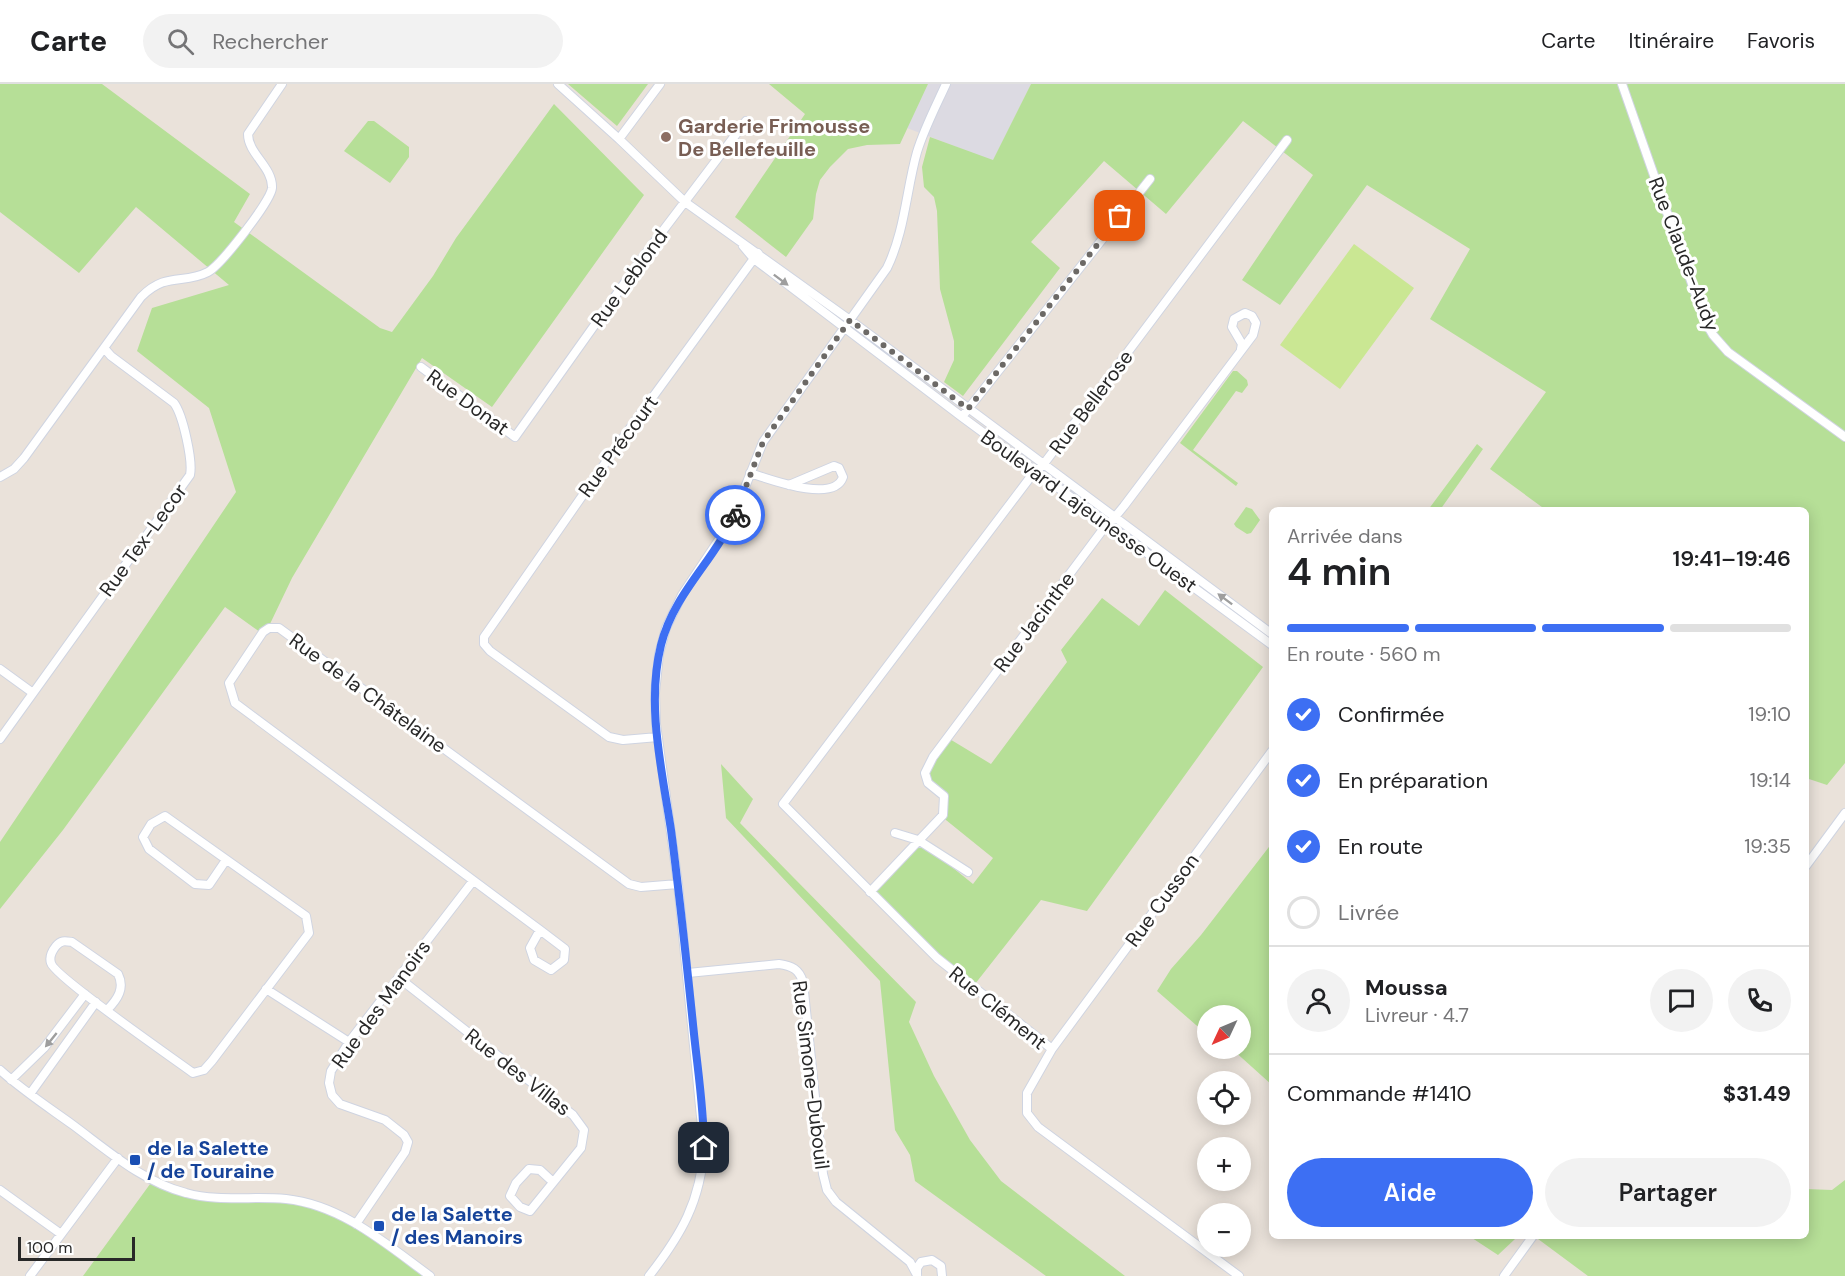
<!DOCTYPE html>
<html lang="fr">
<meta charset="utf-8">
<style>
body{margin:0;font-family:"DM Sans",sans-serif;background:#f2f2f2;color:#202124;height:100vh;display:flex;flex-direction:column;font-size:22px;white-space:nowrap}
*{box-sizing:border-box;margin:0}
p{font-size:20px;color:#757577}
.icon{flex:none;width:33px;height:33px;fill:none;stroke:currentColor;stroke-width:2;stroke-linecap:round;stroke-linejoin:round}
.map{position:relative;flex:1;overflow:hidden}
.drawer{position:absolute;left:1269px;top:423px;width:540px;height:732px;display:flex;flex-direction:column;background:#fff;border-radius:9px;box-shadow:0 3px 15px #0003}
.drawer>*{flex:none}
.needle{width:39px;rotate:226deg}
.buttons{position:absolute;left:1197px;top:921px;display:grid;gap:12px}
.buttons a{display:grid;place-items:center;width:54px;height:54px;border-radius:50%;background:#fff;box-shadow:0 3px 15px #0003;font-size:30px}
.scale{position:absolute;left:18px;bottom:15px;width:117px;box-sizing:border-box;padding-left:6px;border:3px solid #282828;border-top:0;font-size:16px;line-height:21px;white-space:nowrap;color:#282828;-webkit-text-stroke:4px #fff;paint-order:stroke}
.pin{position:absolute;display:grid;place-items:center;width:51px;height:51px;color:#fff;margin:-26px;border-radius:12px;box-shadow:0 3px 9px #0006}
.courier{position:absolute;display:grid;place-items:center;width:60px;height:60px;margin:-30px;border:4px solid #3d6ff3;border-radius:50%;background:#fff;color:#222;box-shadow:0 2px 8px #0007}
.summary em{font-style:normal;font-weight:600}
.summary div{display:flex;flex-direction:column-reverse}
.summary{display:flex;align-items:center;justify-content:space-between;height:102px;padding:0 18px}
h1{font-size:39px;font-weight:600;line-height:45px}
.bar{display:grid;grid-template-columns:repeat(4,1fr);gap:9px 6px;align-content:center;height:72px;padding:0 18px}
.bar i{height:8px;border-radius:4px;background:#e0e0e0}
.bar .active{background:#3d6ff3}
.bar p{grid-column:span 4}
.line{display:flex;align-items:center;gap:15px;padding:0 18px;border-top:2px solid #e0e0e0}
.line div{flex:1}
.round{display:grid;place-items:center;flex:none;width:63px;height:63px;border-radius:32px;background:#f2f2f2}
ol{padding:0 18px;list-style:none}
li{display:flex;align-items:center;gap:18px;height:66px}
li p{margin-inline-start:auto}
li .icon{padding:6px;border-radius:50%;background:#3d6ff3;color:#fff;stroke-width:4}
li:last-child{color:#757577}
li i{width:33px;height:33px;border:3px solid #e0e0e0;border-radius:50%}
.cta{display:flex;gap:12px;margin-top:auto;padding:12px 18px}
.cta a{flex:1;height:69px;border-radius:36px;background:#3d6ff3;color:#fff;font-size:24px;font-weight:600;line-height:69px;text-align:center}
.cta a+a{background:#f2f2f2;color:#202124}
header{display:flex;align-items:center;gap:36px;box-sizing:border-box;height:84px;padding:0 30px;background:#fff;border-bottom:2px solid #e0e0e0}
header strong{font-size:28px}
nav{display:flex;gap:33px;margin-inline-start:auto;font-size:21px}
.search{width:420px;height:54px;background:#f2f2f2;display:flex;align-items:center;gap:15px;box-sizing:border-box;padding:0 21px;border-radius:33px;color:#757577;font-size:22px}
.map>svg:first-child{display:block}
</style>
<header>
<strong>Carte</strong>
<div class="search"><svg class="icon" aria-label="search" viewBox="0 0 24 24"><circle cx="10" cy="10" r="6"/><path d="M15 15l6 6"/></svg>Rechercher</div>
<nav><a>Carte</a><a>Itinéraire</a><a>Favoris</a></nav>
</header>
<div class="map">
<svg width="1845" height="1192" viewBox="0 0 1845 1192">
<rect width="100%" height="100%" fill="#eae2da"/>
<path fill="#dcdae2" d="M928 0H1031L993 77 907 44Z"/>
<path fill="#b6df97" d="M0 0H102L250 110 234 138 380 244 392 248 433 192 456 154 554 20 644 111 492 323 422 274 292 494 269 542 260 548 225 523 63 746 0 825V758L236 408 209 324 137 267 152 224 229 201 136 123 79 189 0 128Z
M568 0H648L617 42Z
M769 0H928L900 60 867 61 848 65 830 83 820 96 816 110 813 135 786 173 735 133 805 30Z
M1031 0H1845V679L1827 701 1806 694V426H1546L1490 385 1546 308 1430 235 1470 165 1367 101 1280 221 1242 196 1313 91 1243 37 1166 130 1104 77 1031 158 1060 184 963 312 944 298 954 276V257L940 205 937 127 934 113 924 103 922 83 930 53 993 76Z
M368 37H374L409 63V73L390 99 344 67Z
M1233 287H1237L1247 296 1248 301 1242 309 1236 307 1193 366 1238 399 1236 402 1180 359Z
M1477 360 1483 365 1440 426H1428Z
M1246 423 1252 425 1260 436 1251 449 1247 450 1236 443 1234 440Z
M1165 506 1263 583 1087 827 1041 816 975 900 939 876 870 808 921 758 973 800 993 774 941 732 943 711 925 689 948 654 991 680 1067 578 1061 566 1102 514 1139 542Z
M721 680 753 715 740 739 916 918 909 938 934 992 970 1056 1001 1097 1125 1192H1046L915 1097 910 1071 895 1046 880 897 726 734Z
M1272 759V1001L1232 965 1240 964V932H1208L1207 949 1196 941 1157 907 1171 885 1201 851Z
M153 1096 186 1109 284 1115 346 1134 429 1192H83Z
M1845 1096V1192H1588L1534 1152H1806V1105L1832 1106Z
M1469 1152H1521L1515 1155 1498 1171Z"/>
<path fill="#cae793" d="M1354 160 1414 204 1340 305 1280 261Z"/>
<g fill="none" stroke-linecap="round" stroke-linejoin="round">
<defs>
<path id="minor" d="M558 0 619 55 685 118 850 236 1272 550
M1622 0 1705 237 1713 251 1728 268 1845 353
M619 55 660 0
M743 162 754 175 962 333 1272 561
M421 283 515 353 643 173 746 37
M965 329 1150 95
M750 389C769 395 834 420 843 393L839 384 834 382 789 401
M0 393 14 385 24 374 141 213C167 187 183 201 208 188 221 181 271 117 272 104 273 83 248 70 248 50L282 0
M0 585 33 609
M658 653 623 656 609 653 490 567 484 560V553L617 362 758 169
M0 655 190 391C193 377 183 331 174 319L111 272 104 264
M895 749 918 756 968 788
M1806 782 1845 729
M870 808 943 731 944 712 928 699 925 689 933 673 1107 440 1115 433 1124 422 1253 251 1256 239 1252 232 1245 229 1234 235 1232 243 1242 260 1241 265
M540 846 530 864 534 876 551 886 564 876 565 865 540 846 235 619 229 599 263 548 269 544H279L629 800 641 803 678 800
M688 889 779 880C792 882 799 885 803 898L823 1090 827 1106 836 1118 910 1178 917 1191
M399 894 573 1031 584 1046 581 1064 530 1127 520 1123 510 1112 516 1099 529 1085 540 1086 553 1098
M266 905 349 958
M107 926C118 915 125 904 118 890L72 858C65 857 61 856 56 862 52 867 49 873 51 879 54 892 174 975 193 989L204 986 212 977 309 849 306 832 165 732 151 740 143 753 149 765 195 800 209 801 226 776
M1052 965 1272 667
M0 986C22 1006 48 1023 73 1041 108 1067 143 1098 186 1109 218 1118 253 1112 286 1115 342 1121 386 1160 430 1192
M11 996 44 964 85 910
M30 1010 96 918
M0 1106 61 1150
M356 1140 405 1068 408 1058 404 1051 385 1036 340 1020 332 1011 329 999 331 987 349 958 473 797
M917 1191V1184L921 1178 932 1176 941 1182 942 1192
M30 1192 118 1074
M649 1192C681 1151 701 1117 704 1063L678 800 656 640 655 609 659 570 666 544 682 511 732 436 763 358 887 184C905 147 906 107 917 68 924 45 936 22 946 0
M1239 1192 1038 1043 1027 1029V1009L1052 965 937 874 783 720 1035 387 1043 381 1287 56
M1504 1192 1533 1152"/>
</defs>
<use href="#minor" stroke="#cfd4e1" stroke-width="10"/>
<use href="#minor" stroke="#fff" stroke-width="8"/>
</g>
<defs><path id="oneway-solid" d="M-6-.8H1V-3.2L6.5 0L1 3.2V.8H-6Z" transform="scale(1.5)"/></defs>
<g fill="#9e9e9e">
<use href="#oneway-solid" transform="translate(781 196) rotate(37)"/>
<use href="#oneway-solid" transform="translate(1225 515) rotate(-143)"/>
<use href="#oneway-solid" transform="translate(51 956) rotate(129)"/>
</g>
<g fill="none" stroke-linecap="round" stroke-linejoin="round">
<path stroke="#6c6966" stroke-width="6" stroke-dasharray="0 10.8" d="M735 431 763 358 850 236 968 325 1120 132"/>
<path stroke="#3d6ff3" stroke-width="8" d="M704 1064C704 1026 698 988 694 950 687 882 680 814 671 746 662 686 646 621 661 561 674 509 714 477 735 431"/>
</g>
<circle fill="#8d6e63" stroke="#fff" stroke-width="2" cx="666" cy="53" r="6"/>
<g fill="#1a4fb4" stroke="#fff" stroke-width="2">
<rect x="129" y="1070" width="12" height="12" rx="3"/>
<rect x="373" y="1136" width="12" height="12" rx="3"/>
</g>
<g text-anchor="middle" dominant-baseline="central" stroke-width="6" stroke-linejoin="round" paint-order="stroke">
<g font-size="20" font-weight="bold" fill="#785e54" stroke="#fff" text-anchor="start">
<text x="678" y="42">Garderie Frimousse<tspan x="678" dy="23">De Bellefeuille</tspan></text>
</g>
<g font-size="20" fill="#282828" stroke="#fff">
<text transform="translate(1684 170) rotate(69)">Rue Claude-Audy</text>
<text transform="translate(629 194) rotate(-54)">Rue Leblond</text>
<text transform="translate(468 318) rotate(36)">Rue Donat</text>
<text transform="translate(1091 318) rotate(-53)">Rue Bellerose</text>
<text transform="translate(618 362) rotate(-54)">Rue Précourt</text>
<text transform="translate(1089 427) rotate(36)">Boulevard Lajeunesse Ouest</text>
<text transform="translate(143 456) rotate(-54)">Rue Tex-Lecor</text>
<text transform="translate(1034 538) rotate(-53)">Rue Jacinthe</text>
<text transform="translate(368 609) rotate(36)">Rue de la Châtelaine</text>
<text transform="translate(1162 816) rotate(-54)">Rue Cusson</text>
<text transform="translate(381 920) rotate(-54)">Rue des Manoirs</text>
<text transform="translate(998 924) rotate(39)">Rue Clément</text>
<text transform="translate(518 988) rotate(38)">Rue des Villas</text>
<text transform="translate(811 991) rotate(83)">Rue Simone-Dubouil</text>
</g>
<g font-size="20" font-weight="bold" fill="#164399" stroke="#fff" text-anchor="start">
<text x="147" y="1064">de la Salette<tspan x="147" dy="23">/ de Touraine</tspan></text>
<text x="391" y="1130">de la Salette<tspan x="391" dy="23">/ des Manoirs</tspan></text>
</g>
</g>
</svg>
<div class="buttons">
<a><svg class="needle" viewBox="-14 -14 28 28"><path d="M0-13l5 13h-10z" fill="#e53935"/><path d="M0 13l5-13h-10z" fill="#757577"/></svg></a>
<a><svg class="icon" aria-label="locate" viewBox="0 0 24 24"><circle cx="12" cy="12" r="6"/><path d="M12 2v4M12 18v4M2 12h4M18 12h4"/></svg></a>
<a>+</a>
<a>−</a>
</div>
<div class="scale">100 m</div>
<div class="pin" style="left:1120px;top:132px;background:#ea580c"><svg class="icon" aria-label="bag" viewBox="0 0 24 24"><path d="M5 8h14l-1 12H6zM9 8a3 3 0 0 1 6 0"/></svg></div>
<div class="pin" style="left:704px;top:1064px;background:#1f2937"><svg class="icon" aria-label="home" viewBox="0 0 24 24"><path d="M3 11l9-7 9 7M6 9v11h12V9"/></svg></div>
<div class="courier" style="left:735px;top:431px"><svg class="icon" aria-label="bike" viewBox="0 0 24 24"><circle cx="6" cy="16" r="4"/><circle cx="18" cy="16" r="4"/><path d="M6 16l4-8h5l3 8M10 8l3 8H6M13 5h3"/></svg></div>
<section class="drawer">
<div class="summary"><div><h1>4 min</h1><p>Arrivée dans</p></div><em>19:41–19:46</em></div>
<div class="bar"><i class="active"></i><i class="active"></i><i class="active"></i><i></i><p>En route · 560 m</p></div>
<ol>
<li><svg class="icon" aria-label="check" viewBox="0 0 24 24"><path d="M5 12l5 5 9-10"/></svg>Confirmée<p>19:10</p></li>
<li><svg class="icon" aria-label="check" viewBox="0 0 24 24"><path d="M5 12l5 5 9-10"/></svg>En préparation<p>19:14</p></li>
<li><svg class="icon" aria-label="check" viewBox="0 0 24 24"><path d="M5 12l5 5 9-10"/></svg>En route<p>19:35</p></li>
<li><i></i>Livrée</li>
</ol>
<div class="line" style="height:108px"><a class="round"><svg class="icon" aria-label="person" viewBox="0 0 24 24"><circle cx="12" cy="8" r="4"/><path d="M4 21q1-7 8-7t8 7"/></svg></a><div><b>Moussa</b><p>Livreur · 4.7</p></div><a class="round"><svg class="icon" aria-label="chat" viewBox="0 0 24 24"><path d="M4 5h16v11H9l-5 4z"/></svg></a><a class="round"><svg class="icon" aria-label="phone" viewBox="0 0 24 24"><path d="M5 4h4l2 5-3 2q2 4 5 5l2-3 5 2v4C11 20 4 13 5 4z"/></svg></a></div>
<div class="line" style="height:78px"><div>Commande #1410</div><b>$31.49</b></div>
<div class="cta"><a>Aide</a><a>Partager</a></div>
</section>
</div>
